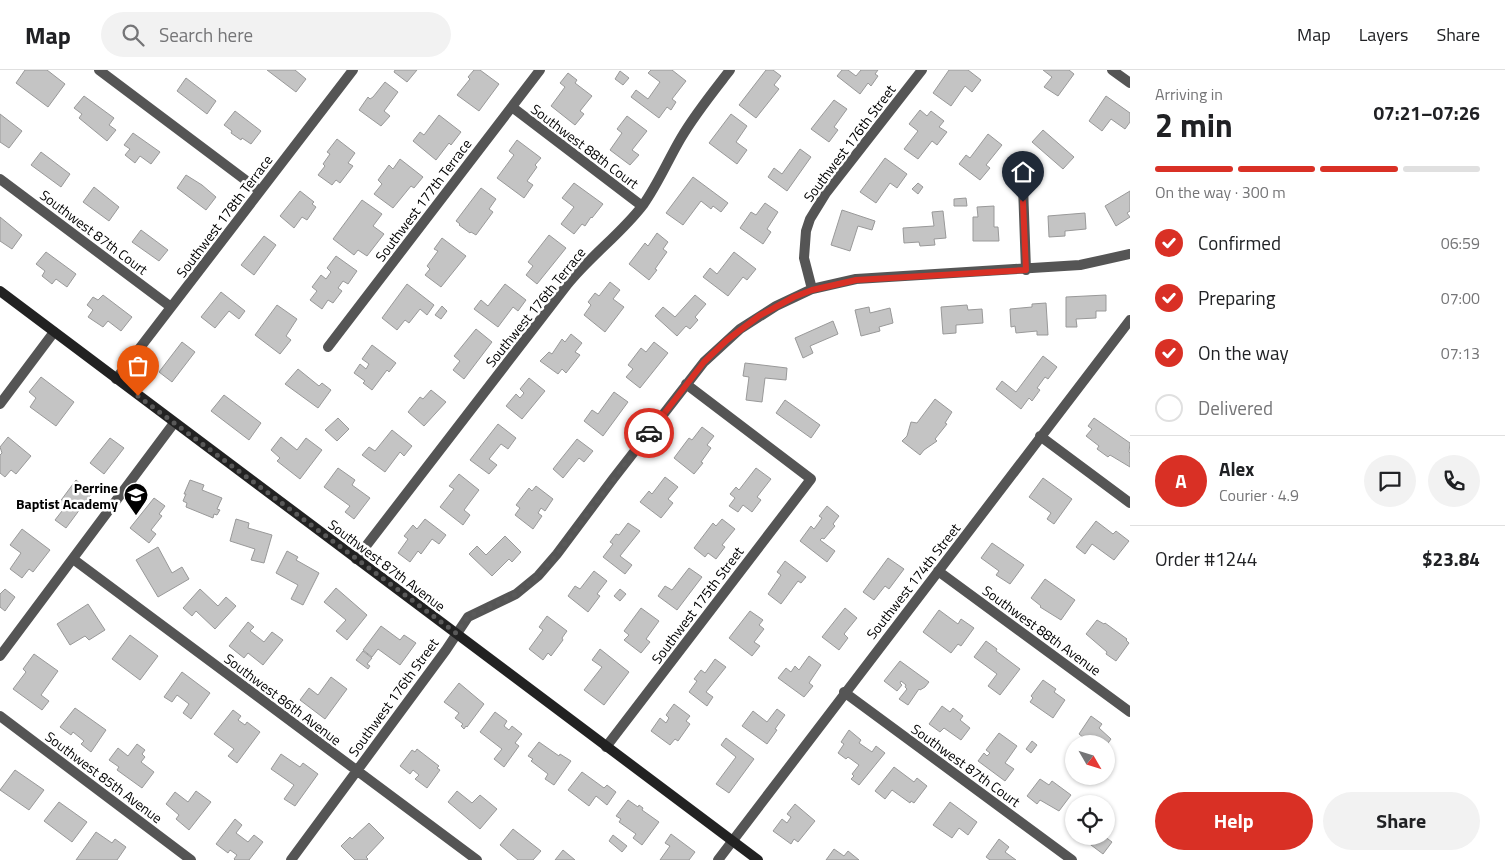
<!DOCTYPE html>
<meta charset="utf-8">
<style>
body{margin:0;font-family:"Titillium Web",sans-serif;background:#f2f2f2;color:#202124;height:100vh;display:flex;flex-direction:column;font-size:19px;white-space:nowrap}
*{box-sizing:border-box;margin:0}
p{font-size:16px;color:#757577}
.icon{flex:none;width:28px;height:28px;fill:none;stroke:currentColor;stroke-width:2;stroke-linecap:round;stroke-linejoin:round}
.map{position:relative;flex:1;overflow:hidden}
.panel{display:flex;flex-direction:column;background:#fff;width:375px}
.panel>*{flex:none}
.needle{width:32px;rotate:129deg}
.tools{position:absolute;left:1065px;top:665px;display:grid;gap:10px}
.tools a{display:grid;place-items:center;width:50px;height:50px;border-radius:50%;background:#fff;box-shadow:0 1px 4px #0004;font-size:25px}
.pin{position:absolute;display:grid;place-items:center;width:42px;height:42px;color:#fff;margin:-51px -21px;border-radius:50% 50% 50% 0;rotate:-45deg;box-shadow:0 0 5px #0007}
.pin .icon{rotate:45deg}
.courier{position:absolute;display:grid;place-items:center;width:50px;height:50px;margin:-25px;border:4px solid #d93025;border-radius:50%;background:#fff;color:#222;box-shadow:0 1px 6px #0007}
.overview em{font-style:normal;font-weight:700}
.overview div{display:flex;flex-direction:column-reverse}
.overview{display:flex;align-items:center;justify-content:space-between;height:85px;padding:0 25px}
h1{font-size:32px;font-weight:700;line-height:38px}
.bar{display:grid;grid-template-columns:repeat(4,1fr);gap:8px 5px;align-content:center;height:60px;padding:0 25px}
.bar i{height:6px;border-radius:4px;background:#e0e0e0}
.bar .selected{background:#d93025}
.bar p{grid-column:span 4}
.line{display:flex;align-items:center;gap:12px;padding:0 25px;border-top:1px solid #e0e0e0}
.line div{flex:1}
.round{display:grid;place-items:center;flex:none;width:52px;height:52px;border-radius:26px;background:#f2f2f2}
ol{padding:0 25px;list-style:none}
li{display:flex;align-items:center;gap:15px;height:55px}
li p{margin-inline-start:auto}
li .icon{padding:5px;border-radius:50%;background:#d93025;color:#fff;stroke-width:4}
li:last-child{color:#757577}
li i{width:28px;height:28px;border:2px solid #e0e0e0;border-radius:50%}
.action{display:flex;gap:10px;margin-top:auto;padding:10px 25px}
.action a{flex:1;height:58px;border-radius:30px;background:#d93025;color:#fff;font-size:20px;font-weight:700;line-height:58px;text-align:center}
.action a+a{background:#f2f2f2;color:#202124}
header{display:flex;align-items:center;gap:30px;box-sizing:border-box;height:70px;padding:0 25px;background:#fff;border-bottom:1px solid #e0e0e0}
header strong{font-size:24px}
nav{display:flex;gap:28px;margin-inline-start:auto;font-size:18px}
.search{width:350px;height:45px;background:#f2f2f2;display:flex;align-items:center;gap:12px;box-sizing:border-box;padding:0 18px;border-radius:28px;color:#757577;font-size:19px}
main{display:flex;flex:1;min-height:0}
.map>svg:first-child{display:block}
</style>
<header>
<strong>Map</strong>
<div class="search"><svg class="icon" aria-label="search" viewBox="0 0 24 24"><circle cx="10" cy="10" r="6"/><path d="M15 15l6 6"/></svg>Search here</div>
<nav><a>Map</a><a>Layers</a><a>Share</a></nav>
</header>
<main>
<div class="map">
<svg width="1130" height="790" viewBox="0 0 1130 790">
<rect width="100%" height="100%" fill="#fff"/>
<path fill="#c4c4c4" stroke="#999" d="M25 0H47L65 14 48 37 16 13Z
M267 0H295L306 9 296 22Z
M395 0H417L407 12 394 2Z
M474 0H480L499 14 479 41 457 25 470 9 468 7Z
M651 0H672L686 11 672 29 676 32 671 40 667 37 659 48 631 27 636 20 648 29 660 12 648 3Z
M766 0H773L781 6 774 15 779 19 756 48 739 35Z
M842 0H848L856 6 861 0H878L875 4 878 6 871 16 868 13 860 24 837 6Z
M949 0H968L981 10 972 22 965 16 951 36 933 23Z
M1043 0H1069L1074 4 1058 26 1044 17 1052 7Z
M620 1 629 8 623 15 615 9Z
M568 3 577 10 575 13 592 26 580 41 584 44 575 55 551 36 565 17 560 13Z
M186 8 216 31 207 44 177 21Z
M385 12 398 22 384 41 390 46 381 56 359 40 368 27 370 29 373 27Z
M84 26 114 48 109 55 116 60 107 71 79 48 82 44 74 38Z
M1106 26 1130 43V52L1125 59 1111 49 1102 61 1089 51Z
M834 30 847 39 834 57 838 60 829 72 811 59Z
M920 40 927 46 931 41 944 51 939 57 947 62 937 75 932 71 918 89 904 79 918 61 909 54Z
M235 41 261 61 251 74 242 68 241 70 231 63 232 61 224 55Z
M0 44 22 61 9 78 0 72Z
M731 44 747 56 736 72 747 80 737 94 709 73Z
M439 45 461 62 451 75 449 73 436 90 413 71 420 62 424 65Z
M627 46 647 61 632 80 639 85 630 95 610 80 622 63 617 59Z
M1043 60 1074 87 1063 99 1032 72Z
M133 63 160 82 151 94 140 86 135 93 125 85 130 79 124 75Z
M988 64 1002 75 986 95 990 98 980 110 959 94 966 85 970 88Z
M337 69 355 83 348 93 353 96 340 113 336 110 332 115 318 105 325 96 323 94 330 84 327 82Z
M517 70 541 88 535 95 537 97 527 111 533 115 524 128 497 108 514 85 509 81Z
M800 79 811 87 787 121 768 107 774 98 782 104Z
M41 82 70 104 61 117 31 95Z
M885 88 907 104 897 118 890 113 876 133 860 122Z
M400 89 423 107 414 118 411 116 393 138 374 124 382 114 378 110 389 95 393 99Z
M186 105 202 115 216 127 206 140 177 118Z
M693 107 728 133 721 142 713 136 711 139 701 131 683 155 666 143Z
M574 113 603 134 592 148 591 147 585 156 582 154 574 164 561 154 574 137 562 128Z
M918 113 923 117 918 124 912 119Z
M94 117 119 137 109 151 83 132Z
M481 118 496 129 489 139 493 142 476 165 471 162 470 163 459 155 460 154 456 151Z
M300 121 314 132 312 134 316 137 307 150 302 147 294 158 280 146Z
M1130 121V141L1127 143 1130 147 1116 156 1105 136Z
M966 128 967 136H954V129Z
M362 130 382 144 373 156 384 164 367 186 358 180 354 185 333 169Z
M765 133 778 142 767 159 771 162 763 174 740 158 751 142 756 145Z
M994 136V157H998L999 171H973V147H978L977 137Z
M842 140 875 151 872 160 858 156 850 181 831 175Z
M943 141 946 168 934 169 935 175 920 176 919 172 904 173 903 158 934 156 932 142Z
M1085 143 1086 159 1065 161V166L1049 167 1048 146Z
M0 147 22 165 12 179 0 171Z
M141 160 168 180 159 191 132 172Z
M657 163 668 172 663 179 667 182 655 199 657 200 649 210 629 194 645 173 648 176Z
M549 165 566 178 537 214 526 205 533 196 528 192Z
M264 166 276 175 254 205 241 195Z
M442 168 466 186 441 217 425 205 430 199 427 196 438 181 434 179Z
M46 182 76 204 67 217 56 209 52 214 42 206 45 201 36 194Z
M734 182 756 199 747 210 743 207 728 226 703 207 710 198 717 204Z
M336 186 357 201 348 214 343 211 338 218 342 221 333 233 328 230 322 239 310 230 317 221 312 217 321 205 326 209 331 202 327 198Z
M610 212 620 220 613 229 624 237 605 262 584 245 591 235 588 232 595 223 599 226Z
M407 214 434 235 427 245 420 239 409 253 405 250 397 260 382 248Z
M505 214 526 230 518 241 513 237 498 257 474 239 481 230 488 236Z
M221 222 245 241 239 249 229 241 215 258 201 247Z
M103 225 132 247 121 261 108 251 103 257 88 247 93 240 87 235 93 227 98 230Z
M695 225 706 234 695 247 698 250 690 259 686 256 677 266 655 246 663 237 675 247Z
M1106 225V241H1096V248L1076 249 1077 257H1066V227Z
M1046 233 1048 265H1037V261L1016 263 1015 256 1011 257 1010 239 1032 237V234Z
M277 235 297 249 286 266 291 270 280 284 255 265Z
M967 235 968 240 982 239 983 253 956 255V263L943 264 941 237Z
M442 236 447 241 441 249 435 245Z
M869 237 870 243 890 238 893 253 879 257 880 261 861 266 855 240Z
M833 251 838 264 810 276 813 283 803 288 795 268Z
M476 259 492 272 464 309 453 300 460 291 454 286Z
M571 264 582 273 575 282 580 285 566 303 562 299 558 304 540 291 549 282 552 284 562 269 565 272Z
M182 272 195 282 172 312 159 302Z
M654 272 668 283 640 318 626 307 633 299 628 295 641 278 646 282Z
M372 275 396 293 389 302 387 300 372 320 363 313 365 311 354 303 360 294 366 299 369 294 362 289Z
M1043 286 1057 297 1048 309 1045 307 1037 318 1040 320 1032 331 1029 328 1021 339 996 319 1002 311 1016 322Z
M745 293 787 298 786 310 765 308 762 332 746 330 749 307 743 306Z
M298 299 319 316 322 313 331 320 318 338 285 314Z
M41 307 74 332 56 356 30 337 36 328 29 322Z
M529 308 545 321 522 349 506 336 516 324 520 328 524 323 520 319Z
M431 320 446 332 424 356 408 342 420 327 423 329Z
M614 322 628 332 603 366 584 351 592 340 598 344Z
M224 325 261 353 249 370 211 341Z
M935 329 952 342 945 353 947 354 935 369 937 371 924 380 920 385 902 371 907 366 911 352 917 353Z
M785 330 820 355 811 368 776 343Z
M338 348 349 359 337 371 325 360Z
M1094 348 1130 373 1129 382 1130 383V397L1110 385 1108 387 1097 379 1099 376 1086 366 1092 359 1088 356Z
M498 354 516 368 508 379 501 374 489 389 497 395 489 404 470 390Z
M702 357 714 366 707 375 711 378 701 392 703 393 694 404 674 388 689 368 692 370Z
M392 360 412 376 404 386 400 382 385 402 362 385 369 377 375 381Z
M8 367 31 386 16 404 11 400 5 407 0 403V385L2 383 0 377Z
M281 367 297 380 306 368 322 380 300 409 277 391 280 388 271 380Z
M110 368 124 378 104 404 90 393Z
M577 369 593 381 584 392 579 388 563 408 553 399Z
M338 398 355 410 352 415 370 428 354 449 345 442 350 436 324 417Z
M756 398 771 409 757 427 761 430 752 442 743 435 738 442 729 436 735 428 730 424 736 417 739 420Z
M459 404 479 420 464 440 470 445 463 455 440 437 454 419 449 416Z
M665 407 678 417 668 429 673 433 661 448 640 432 649 421 652 424Z
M1043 408 1072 429 1054 454 1047 449 1051 443 1029 427Z
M76 410 92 423 66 458 55 450 62 441 56 437Z
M190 410 204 415 202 420 222 428 217 439 220 440 217 445 214 444 213 448 186 437 187 433 183 431 186 424H184Z
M536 416 553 429 545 441 541 438 538 443 542 446 533 459 515 445 520 438 516 435 529 418 532 421Z
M154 428 165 436 159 444 162 446 151 460 156 464 149 473 130 458Z
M827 436 839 446 833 454 835 456 824 469 822 468 820 470 835 481 827 492 800 471 811 456 814 459 822 448 819 446Z
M236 449 249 453 248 458 272 465 264 493 251 490 255 479 230 471Z
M425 449 446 465 439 474 432 469 421 484 418 481 410 492 398 483 408 469 404 466 413 455 417 459Z
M722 449 735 459 722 475 725 477 716 489 708 483 705 487 694 478 713 453 716 456Z
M1096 451 1113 464 1116 461 1129 471 1114 490 1092 474 1085 484 1076 477Z
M628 453 640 461 620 486 632 495 625 504 603 487 613 474 610 472 616 464 619 465Z
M22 459 50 480 33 502 29 499 22 508 10 499 21 483 10 475Z
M505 466 521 482 512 492 509 489 492 506 469 484 477 476 486 485Z
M992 473 1024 495 1010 514 996 505 999 501 981 488Z
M158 477 172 503 182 497 189 509 158 527 136 490Z
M287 481 298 487 296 490 319 503 303 535 291 529 298 515 276 503Z
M888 488 904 499 889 519 885 516 874 530 863 522Z
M785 491 806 507 801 513 798 511 781 534 768 524 781 505 777 502Z
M689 498 702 507 677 540 658 526 665 516 672 520Z
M594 501 607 511 597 524 600 526 588 542 568 526 575 516 580 519Z
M1045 509 1075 530 1061 550 1040 537 1041 536 1031 528Z
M336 518 367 545 347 570 336 561 346 550 324 532Z
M5 519 15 527 5 541 0 537V524Z
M200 519 218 536 226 527 236 536 215 559 196 541 192 546 183 538Z
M620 519 626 524 620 531 614 526Z
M88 534 105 560 89 570 85 566 70 575 57 554Z
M641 538 659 551 646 569 650 572 641 583 624 570 629 565 624 561Z
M845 538 857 548 844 564 848 568 839 580 822 567Z
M939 540 958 554 961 549 974 558 961 576 958 574 951 583 923 562Z
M750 541 763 550 759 555 764 559 754 572 760 576 752 586 729 568Z
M547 546 567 561 562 568 563 570 551 586 548 583 543 590 529 579 543 560 539 557Z
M1097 550 1104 554 1105 553 1127 569 1126 570 1129 573 1116 591 1106 584 1107 582 1086 564Z
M248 552 254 557 250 561 264 572 272 562 283 570 263 595 248 583 244 588 229 576Z
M381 556 400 570 404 565 416 573 400 595 378 579 372 587 363 580Z
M130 565 158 586 140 610 112 589Z
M986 571 997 579 996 581 1020 599 1000 625 988 616 997 604 974 587Z
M600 579 629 602 604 635 584 620 602 597 592 590Z
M363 581 372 588 367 594 370 596 368 599 356 590Z
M34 584 58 601 41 625 49 631 42 640 13 619 26 602 23 599Z
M809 586 821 595 809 613 813 616 804 627 778 608 786 598 791 602 795 596 799 600Z
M715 589 726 597 706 622 713 627 707 636 689 622 697 611 694 609 701 600 705 603Z
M900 591 929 612 925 617 920 620 919 619 908 635 899 629 907 619 905 617 906 615 901 611 900 613 902 615 897 621 884 611Z
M182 602 210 623 191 649 183 643 189 634 177 625 172 632 164 627Z
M331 607 347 619 325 649 300 630 309 618 318 625Z
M1043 610 1056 619 1054 622 1065 630 1053 648 1030 632 1033 628 1031 626Z
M459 613 484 634 467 657 466 656 464 659 461 656 463 654 455 648 459 643 444 632Z
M674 634 690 646 686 651 690 654 678 671 675 669 670 675 651 661 660 648 666 653 669 648 666 645Z
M942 636 950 642 953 638 963 646 960 650 970 658 961 670 944 658 940 662 929 654Z
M75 638 106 660 91 682 81 674 84 671 73 662 71 665 60 657Z
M777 639 785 645 775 659 777 660 767 674 742 656 753 641 767 652Z
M233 640 241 646 238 650 245 655 247 652 260 662 237 693 228 686 234 679 214 664Z
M495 642 507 651 504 656 509 660 512 656 522 664 515 673 519 676 504 697 494 689 502 679 480 662Z
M1091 646 1102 654 1099 658 1111 669 1106 676V674H1085L1088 671 1079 664Z
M849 660 861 670 859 673 872 682 876 676 885 683 859 715 851 709 854 706 852 704 859 695 848 687 846 689 838 683 844 674 841 672Z
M999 663 1017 676 1005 693 1014 699 1005 711 978 691 984 683 987 686 990 683 986 680Z
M726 668 754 689 729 723 716 714 736 687 721 675Z
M1032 671 1037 675 1031 683 1026 679Z
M539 672 559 686 560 684 571 691 554 715 545 709 548 704 531 691 533 689 528 686Z
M137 674 145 680 142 684 145 687 141 692 154 702 142 718 117 700 119 697 109 690 118 678 128 686Z
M417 679 439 696 437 698 440 700 427 718 415 709 419 705 413 700 410 704 400 696 412 680 415 682Z
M281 684 300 697 303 693 318 704 295 736 284 729 294 715 271 699Z
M894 697 914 712 917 708 927 716 914 733 911 731 910 733 892 720 885 729 875 721Z
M15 700 44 720 29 740 0 720Z
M582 702 604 718 607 715 616 722 607 735 596 726 589 736 568 720Z
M1040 709 1049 715 1052 711 1071 725 1059 741 1040 730 1037 734 1027 726Z
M196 721 211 732 189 760 176 749 179 745 166 734 175 722 188 732Z
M457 721 472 733 480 725 497 739 480 759 448 732Z
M628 730 638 737 639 735 643 738 642 740 659 752 642 775 633 768 636 764 619 752 621 749 616 746Z
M59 732 87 752 72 772 44 751Z
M950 732 977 752 968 765 959 758 952 768 933 755Z
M795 734 815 751 798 772 794 769 791 774 773 761 782 749 787 753 791 747 787 744Z
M235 749 242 755 236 763 248 772 254 765 263 772 249 790H235L234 789 237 785 230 780 228 783 216 774Z
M369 753 384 768 366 787 368 789 367 790H355L341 776 350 767 352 769Z
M513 759 541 781 533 790H518L500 775Z
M96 762 112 773 115 769 126 777 117 790H76Z
M671 764 695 782 689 790H660L670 776 665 773Z
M613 765 627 776 622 782 609 771Z
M1079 766H1104L1112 772 1103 784Z
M999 769 1009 777 1005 782 1016 790H990L986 787Z
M834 779 844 786 848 781 859 790H826Z
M563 780 575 790H555Z"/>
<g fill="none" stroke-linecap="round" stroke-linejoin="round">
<path stroke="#555" stroke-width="10" d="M99 0 260 121
M1112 0 1130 13
M512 37 642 136
M0 109 171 237
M1023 116 1026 200
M812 219 804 188 806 161 810 149 826 123 922 0
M328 277 540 0
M116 309 353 0
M0 334 54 262
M1040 366 1130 433
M73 489 477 790
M356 489 567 215C590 186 621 164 643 135 658 114 668 90 681 68 695 44 713 22 730 0
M938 501 1130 642
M0 586 174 353
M844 622 1072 790
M0 646 191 790
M606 677 811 409 686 314
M291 790 446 580 468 547 516 524 538 506 557 484 613 409 704 292 740 259 776 236 812 219 856 209 1080 195 1130 184
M718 790 1130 250"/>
<path stroke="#222" stroke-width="10" d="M0 221 758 790"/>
</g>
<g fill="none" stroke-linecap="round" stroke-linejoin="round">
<path stroke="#595959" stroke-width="5" stroke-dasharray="0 9" d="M138 326 456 563 468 547 516 524 538 506 557 484 649 363"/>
<path stroke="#d93025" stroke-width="6" d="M649 363 704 292 727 270 759 246 794 227 812 220 856 210 1026 200 1023 132"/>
</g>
<defs>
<symbol id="school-pin" viewBox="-11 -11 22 30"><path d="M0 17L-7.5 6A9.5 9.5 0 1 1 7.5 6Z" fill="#000" stroke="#fff"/><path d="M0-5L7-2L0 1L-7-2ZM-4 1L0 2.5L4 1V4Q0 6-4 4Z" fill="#fff"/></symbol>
</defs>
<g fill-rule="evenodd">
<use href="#school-pin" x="122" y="411" width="28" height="38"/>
</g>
<g text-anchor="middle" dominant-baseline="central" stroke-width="5" stroke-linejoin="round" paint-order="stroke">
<g font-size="14" fill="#000" stroke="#fff">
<text transform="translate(849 73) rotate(-53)">Southwest 176th Street</text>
<text transform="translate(585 76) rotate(37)">Southwest 88th Court</text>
<text transform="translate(423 130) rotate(-53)">Southwest 177th Terrace</text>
<text transform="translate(224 146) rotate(-53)">Southwest 178th Terrace</text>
<text transform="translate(94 162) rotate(37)">Southwest 87th Court</text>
<text transform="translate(535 237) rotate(-51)">Southwest 176th Terrace</text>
<text transform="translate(387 495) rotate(37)">Southwest 87th Avenue</text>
<text transform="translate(913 511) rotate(-52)">Southwest 174th Street</text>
<text transform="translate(697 535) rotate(-53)">Southwest 175th Street</text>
<text transform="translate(1042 560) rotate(36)">Southwest 88th Avenue</text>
<text transform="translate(393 627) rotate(-54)">Southwest 176th Street</text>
<text transform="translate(283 629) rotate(37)">Southwest 86th Avenue</text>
<text transform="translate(966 695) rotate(36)">Southwest 87th Court</text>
<text transform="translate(104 707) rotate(37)">Southwest 85th Avenue</text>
</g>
<g font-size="14" font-weight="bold" fill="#000" stroke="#fff" text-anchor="end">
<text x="118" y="417">Perrine<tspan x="118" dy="16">Baptist Academy</tspan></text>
</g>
</g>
</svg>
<div class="tools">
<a><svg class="needle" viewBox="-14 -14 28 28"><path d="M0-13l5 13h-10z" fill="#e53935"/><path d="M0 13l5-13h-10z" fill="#757577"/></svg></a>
<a><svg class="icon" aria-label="locate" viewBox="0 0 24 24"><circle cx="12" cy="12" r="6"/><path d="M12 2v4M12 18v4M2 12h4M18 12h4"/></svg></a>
</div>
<div class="pin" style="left:138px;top:326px;background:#ea580c"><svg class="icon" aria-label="bag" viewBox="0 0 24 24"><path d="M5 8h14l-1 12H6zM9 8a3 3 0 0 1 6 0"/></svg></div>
<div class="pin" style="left:1023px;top:132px;background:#1f2937"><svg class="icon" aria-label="home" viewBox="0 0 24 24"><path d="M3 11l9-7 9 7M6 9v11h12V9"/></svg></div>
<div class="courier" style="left:649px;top:363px"><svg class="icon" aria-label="car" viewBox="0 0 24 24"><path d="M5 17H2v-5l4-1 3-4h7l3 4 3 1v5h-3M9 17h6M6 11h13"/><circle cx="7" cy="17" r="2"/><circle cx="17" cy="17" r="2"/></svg></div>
</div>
<section class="panel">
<div class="overview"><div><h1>2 min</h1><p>Arriving in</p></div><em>07:21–07:26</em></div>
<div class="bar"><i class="selected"></i><i class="selected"></i><i class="selected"></i><i></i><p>On the way · 300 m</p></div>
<ol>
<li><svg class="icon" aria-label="check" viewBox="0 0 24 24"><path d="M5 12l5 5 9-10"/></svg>Confirmed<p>06:59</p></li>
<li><svg class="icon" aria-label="check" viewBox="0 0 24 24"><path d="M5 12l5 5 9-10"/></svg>Preparing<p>07:00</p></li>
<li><svg class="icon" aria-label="check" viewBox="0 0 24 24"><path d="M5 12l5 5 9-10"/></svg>On the way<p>07:13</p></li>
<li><i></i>Delivered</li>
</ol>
<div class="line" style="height:90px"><b class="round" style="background:#d93025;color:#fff">A</b><div><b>Alex</b><p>Courier · 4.9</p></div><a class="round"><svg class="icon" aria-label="chat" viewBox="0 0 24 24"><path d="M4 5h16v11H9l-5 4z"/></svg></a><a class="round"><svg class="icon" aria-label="phone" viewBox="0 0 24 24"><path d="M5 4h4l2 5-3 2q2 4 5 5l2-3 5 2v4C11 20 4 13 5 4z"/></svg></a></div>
<div class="line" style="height:65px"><div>Order #1244</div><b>$23.84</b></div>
<div class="action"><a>Help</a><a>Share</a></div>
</section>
</main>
